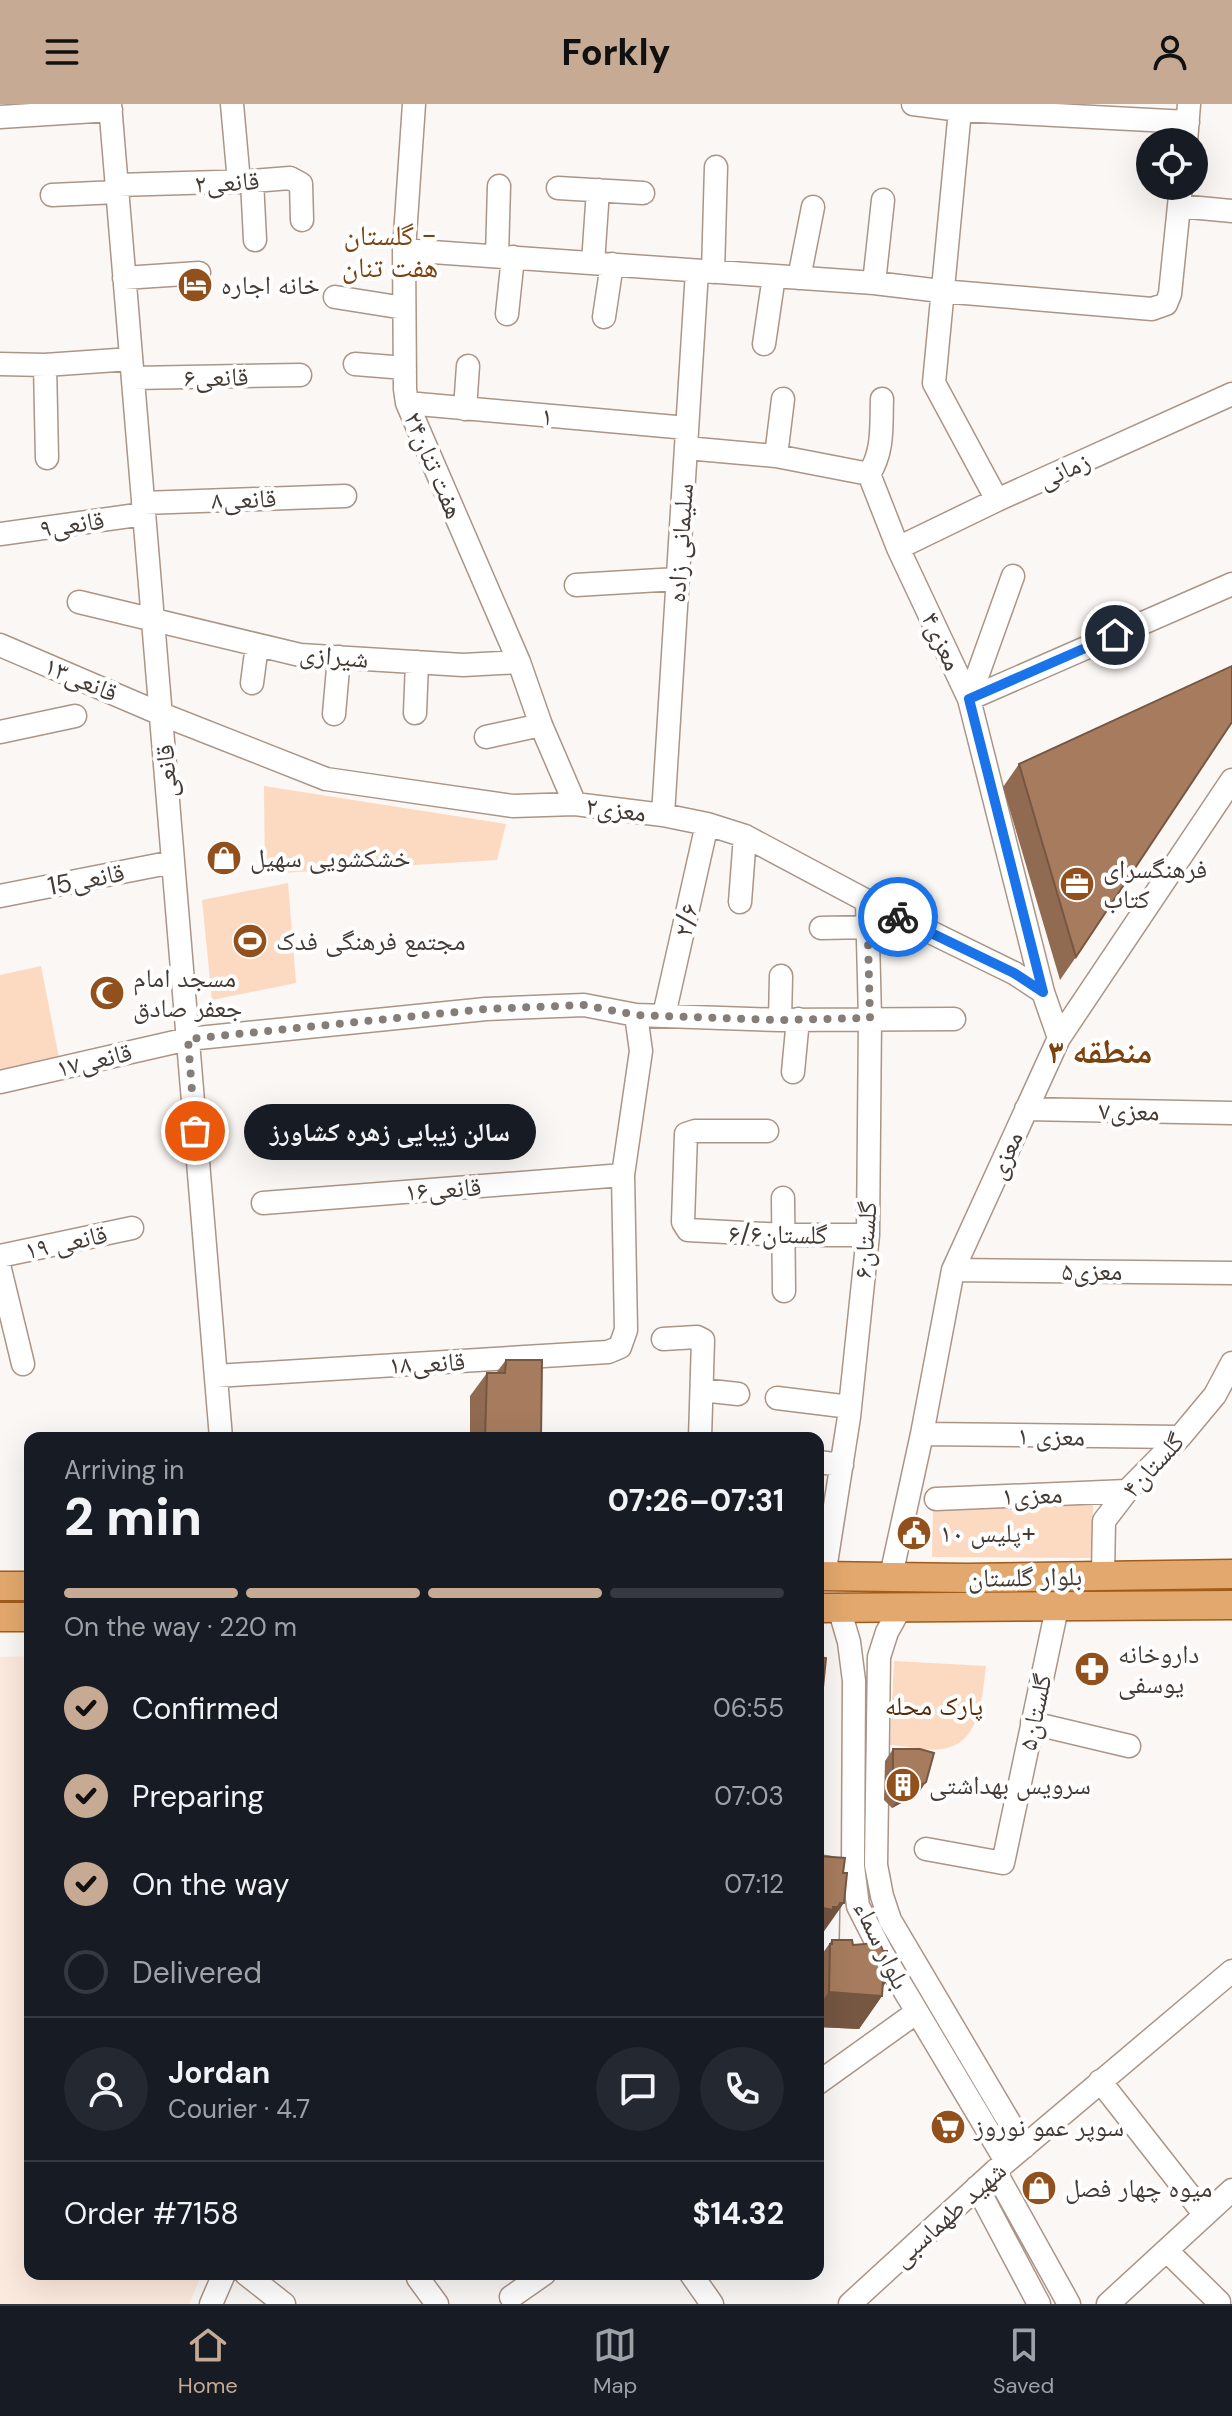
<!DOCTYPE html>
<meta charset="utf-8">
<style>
body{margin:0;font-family:"DM Sans","Noto Naskh Arabic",sans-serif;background:#242831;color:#f1f3f6;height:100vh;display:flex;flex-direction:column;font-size:30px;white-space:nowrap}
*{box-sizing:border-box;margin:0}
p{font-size:26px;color:#9ea1a6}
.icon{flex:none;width:44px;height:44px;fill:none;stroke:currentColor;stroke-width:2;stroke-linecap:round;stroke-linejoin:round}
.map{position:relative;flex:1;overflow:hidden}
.drawer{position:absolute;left:24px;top:1328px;width:800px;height:848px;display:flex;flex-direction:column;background:#171b24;border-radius:16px;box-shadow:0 8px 32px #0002}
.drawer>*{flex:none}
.tools{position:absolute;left:1136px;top:24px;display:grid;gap:16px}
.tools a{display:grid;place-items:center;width:72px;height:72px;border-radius:50%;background:#171b24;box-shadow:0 8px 32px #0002;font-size:40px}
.pin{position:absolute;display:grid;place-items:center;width:68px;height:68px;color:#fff;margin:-34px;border:4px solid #fff;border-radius:50%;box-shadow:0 2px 8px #0007}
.courier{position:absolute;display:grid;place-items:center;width:80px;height:80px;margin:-40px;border:6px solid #1a73e8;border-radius:50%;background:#fff;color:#222;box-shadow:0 2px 10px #0007}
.bubble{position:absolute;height:56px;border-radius:28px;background:#171b24;box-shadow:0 8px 32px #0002;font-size:26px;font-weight:800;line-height:56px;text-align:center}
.overview em{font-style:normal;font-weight:800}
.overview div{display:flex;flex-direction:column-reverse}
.overview{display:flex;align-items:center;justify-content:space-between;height:136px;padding:0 40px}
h1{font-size:52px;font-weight:800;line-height:60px}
.bar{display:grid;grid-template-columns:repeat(4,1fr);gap:12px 8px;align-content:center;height:96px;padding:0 40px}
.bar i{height:10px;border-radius:6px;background:#363941}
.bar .current{background:#c6aa94}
.bar p{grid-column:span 4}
.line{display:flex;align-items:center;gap:20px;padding:0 40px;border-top:2px solid #363941}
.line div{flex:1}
.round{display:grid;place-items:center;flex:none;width:84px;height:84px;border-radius:42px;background:#242831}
ol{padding:0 40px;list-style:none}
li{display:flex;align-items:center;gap:24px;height:88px}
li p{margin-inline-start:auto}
li .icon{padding:8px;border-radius:50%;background:#c6aa94;color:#111;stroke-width:4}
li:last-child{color:#9ea1a6}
li i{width:44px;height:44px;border:4px solid #363941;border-radius:50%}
header{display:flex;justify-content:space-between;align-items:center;height:104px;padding:0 40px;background:#c6aa94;color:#111;font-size:36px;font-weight:800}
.tab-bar{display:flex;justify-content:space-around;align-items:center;height:112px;border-top:2px solid #363941;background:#171b24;font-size:22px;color:#9ea1a6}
.tab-bar a{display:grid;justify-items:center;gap:4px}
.tab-bar .current{color:#c6aa94}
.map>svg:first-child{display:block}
</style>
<header><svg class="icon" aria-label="menu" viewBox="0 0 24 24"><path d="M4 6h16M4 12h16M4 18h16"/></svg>Forkly<svg class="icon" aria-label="person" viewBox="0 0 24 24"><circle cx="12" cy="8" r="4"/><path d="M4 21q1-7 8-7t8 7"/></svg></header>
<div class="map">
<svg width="1232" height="2200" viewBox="0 0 1232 2200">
<rect width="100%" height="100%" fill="#fbf7f4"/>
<path fill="#fdeade" d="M30 1552V2170H202L189 2200H0V1553Z"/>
<path fill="#fcd9c1" d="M264 682 506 720 497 756 265 770Z
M288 779 296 879 212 896 202 796Z
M41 862 60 959 0 973V871Z
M933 1400 1093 1401 1092 1454 932 1453Z
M894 1557 986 1562C982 1593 981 1640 942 1645 926 1647 907 1642 890 1641Z"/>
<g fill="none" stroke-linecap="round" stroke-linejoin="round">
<defs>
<path id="minor" d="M110 0 221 1334
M232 0 239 78
M414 0 404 146 405 285 407 299 519 558 541 621 575 700
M913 0 960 6 1188 18
M960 6 934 279 997 396
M0 13 111 6
M1186 38 1189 0
M252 77 255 136
M117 81 252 77 290 74 301 80 302 116
M558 84 643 89
M52 91 117 88
M1179 102 1232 107
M404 146 874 179 941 187 1152 205 1166 200 1170 190 1181 82
M497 152 499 82
M593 159 598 86
M713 168 716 63
M124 174 199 169
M799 174 813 103
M874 179 883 96
M335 193 404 204
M507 210 513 153
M604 213 612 160
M764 240 774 172
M0 260 45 261 131 255
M355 260 405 264
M45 261 47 354
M133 274 300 271
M407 299 687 324
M465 305 468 262
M686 344 776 352 869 370 898 444 969 595 1043 888 1059 934
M776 352 783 295
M869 370C884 347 881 321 882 295
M143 399 345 392
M0 430 144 410
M898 444 997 396 1232 290
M576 481 677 475
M79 498 300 551 463 561 519 558
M0 541 161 610 326 675 513 702 575 700 663 711 707 720 745 732 867 797 1014 869 1043 888
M252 579 257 541
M969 595 1232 480
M969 595 1013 472
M415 609 417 558
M334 610 339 553
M0 628 75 612
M486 633 541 621
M663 711 697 167
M0 792 173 758
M740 798 745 732
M821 824 869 823
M664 911 707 720
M780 916 781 872
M793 968 798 915
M0 978 188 935 486 905 584 901 636 911 780 916 954 915
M1026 1005 1232 1009
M767 1027H695L686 1030 683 1118 688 1126 784 1131H868
M783 1094 784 1187
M263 1099 623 1071
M0 1152 132 1124
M0 1165 23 1260
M953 1166 1232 1169
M663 1235 697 1233 703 1236 700 1334
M216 1272 608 1248 620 1243 626 1226 623 1071 641 947 636 911
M702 1286 738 1290
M777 1294 850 1303
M922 1330 1180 1333
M818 1358 842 1361
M936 1395 1127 1387
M1103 1471 1104 1417 1127 1387 1180 1333 1215 1291 1232 1259
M824 1472 849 1313 868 1131 870 914 867 797
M891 1472 922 1330 953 1166 1059 934 1232 676
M901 1503 887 1528 879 1553 876 1761 882 1792 890 1816 1024 2043
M839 1504 849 1538 854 1577 853 1762 858 1802 882 1849 1006 2057
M1032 1619 1129 1642
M926 1745 1003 1759 1057 1504
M818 1762 829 1764 827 1858
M1100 1977 1205 2111
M818 1979 917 1908
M995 2067 1069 2200
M977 2083 1039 2200
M1167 2147 1219 2198
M246 2170 284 2200
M423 2170 418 2174 437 2200
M691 2170 712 2200
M511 2193 544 2170
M211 2200 224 2170
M850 2200 995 2067 1232 1867
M1108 2200 1232 2086"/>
<path id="major" d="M818 1472 967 1474 1232 1470
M0 1482H30
M818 1504 1232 1501
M0 1513H30"/>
</defs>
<use href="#minor" stroke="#ab9587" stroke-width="25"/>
<use href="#major" stroke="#a05c1a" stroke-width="31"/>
<use href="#minor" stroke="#fff" stroke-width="22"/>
<use href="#major" stroke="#e3a86d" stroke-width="28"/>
</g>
<path fill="#906b51" d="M1019 660 1076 853 1060 876 1003 683Z
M506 1256 541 1334H470V1292L487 1269H496Z
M893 1645 918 1690 892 1704 884 1696 885 1657Z
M832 1836 853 1841 883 1883 882 1892 859 1925 818 1923V1849L820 1853Z"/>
<path fill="#755742" d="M926 1678 918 1690 892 1704 900 1693Z
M840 1799H844L820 1833 818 1832V1803H833Z
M883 1877H887L877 1891 882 1892 859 1925 818 1923V1903L829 1888Z"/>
<path fill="#a77c5e" stroke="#755742" stroke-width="2" d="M1232 562V618L1076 853 1019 660Z
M506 1256H542L541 1334H485L487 1269H505Z
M818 1553 826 1554 820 1613H818Z
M893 1645H920L934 1649 926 1678 900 1693 893 1684Z
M818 1752 845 1754 843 1769H847L844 1799H840L838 1803H833V1806L818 1803Z
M832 1836H852L853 1841 876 1839V1842H881L883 1847H887V1877H883L882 1892 829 1888 830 1840H832Z
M818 1849H820V1879H818Z"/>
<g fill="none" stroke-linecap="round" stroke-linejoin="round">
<path stroke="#847d78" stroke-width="8" stroke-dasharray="0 14.4" d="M195 1027 188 935 486 905 584 901 636 911 780 916 870 914 867 797 898 813"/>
<path stroke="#1a73e8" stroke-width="10" d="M898 813 1014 869 1043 888 969 595 1115 531"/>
</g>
<defs>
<symbol id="hotel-disc" viewBox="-11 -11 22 22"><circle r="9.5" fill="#92511c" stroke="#fff"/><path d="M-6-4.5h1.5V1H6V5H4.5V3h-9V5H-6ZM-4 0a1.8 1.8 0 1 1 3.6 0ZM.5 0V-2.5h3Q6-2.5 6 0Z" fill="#fff"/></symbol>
<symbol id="shop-disc" viewBox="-11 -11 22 22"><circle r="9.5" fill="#92511c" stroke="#fff"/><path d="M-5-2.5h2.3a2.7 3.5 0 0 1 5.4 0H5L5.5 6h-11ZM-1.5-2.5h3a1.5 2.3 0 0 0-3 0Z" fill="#fff"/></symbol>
<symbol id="office-disc" viewBox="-11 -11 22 22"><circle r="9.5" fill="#92511c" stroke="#fff"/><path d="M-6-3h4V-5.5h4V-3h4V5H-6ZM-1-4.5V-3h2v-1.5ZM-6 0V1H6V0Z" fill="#fff"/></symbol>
<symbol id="stadium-disc" viewBox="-11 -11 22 22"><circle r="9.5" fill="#92511c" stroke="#fff"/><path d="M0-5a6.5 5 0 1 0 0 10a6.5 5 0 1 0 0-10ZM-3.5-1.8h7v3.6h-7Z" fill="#fff"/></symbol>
<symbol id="mosque-disc" viewBox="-11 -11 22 22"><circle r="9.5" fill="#92511c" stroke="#fff"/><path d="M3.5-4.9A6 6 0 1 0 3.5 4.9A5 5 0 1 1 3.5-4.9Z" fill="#fff"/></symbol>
<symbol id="civic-disc" viewBox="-11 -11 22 22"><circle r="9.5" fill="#92511c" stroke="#fff"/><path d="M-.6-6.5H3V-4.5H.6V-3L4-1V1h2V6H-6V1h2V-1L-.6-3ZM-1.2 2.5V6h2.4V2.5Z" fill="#fff"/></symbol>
<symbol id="pharmacy-disc" viewBox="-11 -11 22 22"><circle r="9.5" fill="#92511c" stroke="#fff"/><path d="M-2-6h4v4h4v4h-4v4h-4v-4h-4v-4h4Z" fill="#fff"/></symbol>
<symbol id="building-disc" viewBox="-11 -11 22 22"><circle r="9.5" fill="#92511c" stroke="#fff"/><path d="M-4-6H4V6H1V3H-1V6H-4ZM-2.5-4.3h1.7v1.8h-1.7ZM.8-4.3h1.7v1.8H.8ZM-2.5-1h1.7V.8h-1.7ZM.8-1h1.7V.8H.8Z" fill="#fff"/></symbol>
<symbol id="supermarket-disc" viewBox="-11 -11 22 22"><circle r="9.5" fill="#92511c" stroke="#fff"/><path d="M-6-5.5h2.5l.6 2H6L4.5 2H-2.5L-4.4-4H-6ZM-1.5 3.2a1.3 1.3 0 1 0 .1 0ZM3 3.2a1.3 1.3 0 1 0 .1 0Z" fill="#fff"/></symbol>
</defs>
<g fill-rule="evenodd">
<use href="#hotel-disc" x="175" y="161" width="40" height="40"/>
<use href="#shop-disc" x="204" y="734" width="40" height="40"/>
<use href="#office-disc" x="1057" y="760" width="40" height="40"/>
<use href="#stadium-disc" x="230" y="817" width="40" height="40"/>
<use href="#mosque-disc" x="87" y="869" width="40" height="40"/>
<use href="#civic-disc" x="894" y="1409" width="40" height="40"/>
<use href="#pharmacy-disc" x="1072" y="1545" width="40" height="40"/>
<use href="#building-disc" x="883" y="1661" width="40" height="40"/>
<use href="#supermarket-disc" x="928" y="2003" width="40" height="40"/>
<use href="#shop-disc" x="1019" y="2064" width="40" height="40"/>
</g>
<g text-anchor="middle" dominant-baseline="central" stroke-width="8" stroke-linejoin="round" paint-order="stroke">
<g font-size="26" fill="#443b35" stroke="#fff">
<text transform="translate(227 78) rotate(-3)">۲قانعی</text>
<text transform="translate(216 273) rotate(-1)">۶قانعی</text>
<text transform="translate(547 312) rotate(5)">۱</text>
<text transform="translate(434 361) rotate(67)">هفت تنان۲۴</text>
<text transform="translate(1064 366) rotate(-24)">زمانی</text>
<text transform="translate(244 395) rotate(-2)">۸قانعی</text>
<text transform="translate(72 420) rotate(-8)">۹قانعی</text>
<text transform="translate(680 439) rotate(-86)">سلیمانی زاده</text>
<text transform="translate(942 537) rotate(65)">۴معزی</text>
<text transform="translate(334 552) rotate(5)">شیرازی</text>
<text transform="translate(81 575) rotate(23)">۱۳قانعی</text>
<text transform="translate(166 667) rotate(-94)">قانعی</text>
<text transform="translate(616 705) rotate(7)">۲معزی</text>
<text transform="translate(86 775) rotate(-11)">15قانعی</text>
<text transform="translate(686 816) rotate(-77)">۲/۶</text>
<text transform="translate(94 956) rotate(-13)">۱۷قانعی</text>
<text transform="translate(1129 1007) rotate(1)">۷معزی</text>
<text transform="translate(1005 1051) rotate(-66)">معزی</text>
<text transform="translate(443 1085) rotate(-4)">۱۶قانعی</text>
<text transform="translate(778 1130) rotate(1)">۶/۶گلستان</text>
<text transform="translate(865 1136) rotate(-86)">گلستان۶</text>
<text transform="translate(66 1138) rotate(-12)">قانعی ۱۹</text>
<text x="1092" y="1167">۵معزی</text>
<text transform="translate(427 1259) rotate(-3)">۱۸قانعی</text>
<text transform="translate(1051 1332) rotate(1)">معزی ۱</text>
<text transform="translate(1153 1361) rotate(-47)">گلستان۴</text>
<text transform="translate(1032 1391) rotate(-2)">۱معزی</text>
<text transform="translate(1025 1473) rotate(-1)">بلوار گلستان</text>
<text transform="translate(1035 1608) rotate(-78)">گلستان۵</text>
<text transform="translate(882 1841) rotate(64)">بلوار سماء</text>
<text transform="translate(949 2110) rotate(-42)">شهید طهماسبی</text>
</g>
<g font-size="26" fill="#443b35" stroke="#fff" text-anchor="start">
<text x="221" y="181">خانه اجاره</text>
<text x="250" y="754">خشکشویی سهیل</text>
<text x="1103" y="765">فرهنگسرای<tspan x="1103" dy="30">کتاب</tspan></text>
<text x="276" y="837">مجتمع فرهنگی فدک</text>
<text x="133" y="874">مسجد امام<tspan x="133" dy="30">جعفر صادق</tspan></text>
<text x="940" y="1429">پلیس ۱۰+</text>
<text x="1118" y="1550">داروخانه<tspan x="1118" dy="30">یوسفی</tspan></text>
<text x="929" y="1681">سرویس بهداشتی</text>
<text x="974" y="2023">سوپر عمو نوروز</text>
<text x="1065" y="2084">میوه چهار فصل</text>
</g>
<g font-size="26" fill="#562b05" stroke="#fff">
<text x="934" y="1602">پارک محله</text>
</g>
<g font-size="28" fill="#7c4210" stroke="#fff">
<text x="390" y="131">گلستان -<tspan x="390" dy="32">هفت تنان</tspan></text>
</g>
<g font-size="34" font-weight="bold" fill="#7c4210" stroke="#fff">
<text x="1100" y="947">منطقه ۳</text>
</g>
</g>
</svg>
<div class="tools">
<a><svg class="icon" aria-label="locate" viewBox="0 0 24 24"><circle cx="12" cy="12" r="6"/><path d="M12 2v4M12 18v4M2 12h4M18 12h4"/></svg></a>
</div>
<div class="pin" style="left:195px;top:1027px;background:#ea580c"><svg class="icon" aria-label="bag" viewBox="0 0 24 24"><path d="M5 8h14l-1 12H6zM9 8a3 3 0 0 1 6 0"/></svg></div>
<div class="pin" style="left:1115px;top:531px;background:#1f2937"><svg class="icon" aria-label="home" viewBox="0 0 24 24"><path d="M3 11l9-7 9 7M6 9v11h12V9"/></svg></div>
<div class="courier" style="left:898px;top:813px"><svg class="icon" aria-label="bike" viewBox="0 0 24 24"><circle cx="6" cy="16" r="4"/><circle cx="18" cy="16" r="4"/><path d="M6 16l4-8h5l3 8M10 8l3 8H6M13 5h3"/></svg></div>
<div class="bubble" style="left:244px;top:1000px;width:292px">سالن زیبایی زهره کشاورز</div>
<section class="drawer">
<div class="overview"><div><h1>2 min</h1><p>Arriving in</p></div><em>07:26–07:31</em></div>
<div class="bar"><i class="current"></i><i class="current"></i><i class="current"></i><i></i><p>On the way · 220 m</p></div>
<ol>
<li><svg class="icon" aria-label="check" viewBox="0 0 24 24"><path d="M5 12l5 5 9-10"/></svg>Confirmed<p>06:55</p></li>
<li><svg class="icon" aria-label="check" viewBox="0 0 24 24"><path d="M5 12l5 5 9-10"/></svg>Preparing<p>07:03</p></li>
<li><svg class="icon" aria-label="check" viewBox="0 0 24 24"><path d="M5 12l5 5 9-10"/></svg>On the way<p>07:12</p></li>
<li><i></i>Delivered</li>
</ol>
<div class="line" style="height:144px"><a class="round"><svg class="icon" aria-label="person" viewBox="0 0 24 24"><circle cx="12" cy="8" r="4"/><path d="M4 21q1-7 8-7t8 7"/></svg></a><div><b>Jordan</b><p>Courier · 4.7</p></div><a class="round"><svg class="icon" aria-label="chat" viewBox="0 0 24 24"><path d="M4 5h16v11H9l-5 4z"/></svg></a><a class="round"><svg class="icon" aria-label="phone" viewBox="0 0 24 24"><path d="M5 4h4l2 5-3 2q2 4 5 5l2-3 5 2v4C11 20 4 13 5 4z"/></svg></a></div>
<div class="line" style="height:104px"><div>Order #7158</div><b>$14.32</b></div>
</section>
</div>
<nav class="tab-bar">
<a class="current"><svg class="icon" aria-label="home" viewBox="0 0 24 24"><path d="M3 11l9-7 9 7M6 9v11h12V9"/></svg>Home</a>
<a><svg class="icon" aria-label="map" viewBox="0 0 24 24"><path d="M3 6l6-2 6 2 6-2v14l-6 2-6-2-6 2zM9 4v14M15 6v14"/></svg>Map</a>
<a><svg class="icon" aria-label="saved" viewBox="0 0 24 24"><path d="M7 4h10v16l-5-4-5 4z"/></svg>Saved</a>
</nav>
